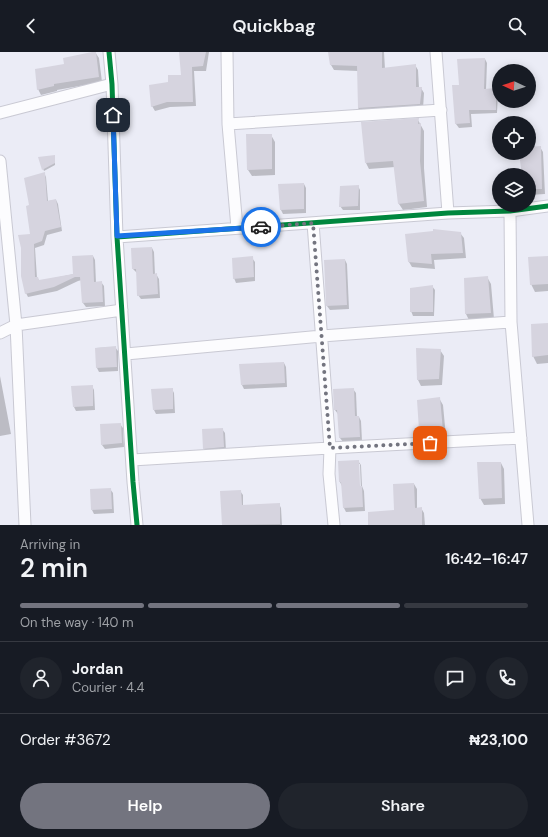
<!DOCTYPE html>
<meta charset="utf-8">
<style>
body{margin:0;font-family:"DM Sans",sans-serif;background:#20242c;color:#f1f3f6;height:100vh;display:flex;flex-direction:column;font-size:15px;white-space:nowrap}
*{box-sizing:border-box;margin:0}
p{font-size:13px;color:#9ea1a6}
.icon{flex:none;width:22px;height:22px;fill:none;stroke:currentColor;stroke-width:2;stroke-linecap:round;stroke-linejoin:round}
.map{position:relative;height:473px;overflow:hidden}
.sheet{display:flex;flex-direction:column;background:#171b24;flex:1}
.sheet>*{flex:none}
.needle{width:26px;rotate:274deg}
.tools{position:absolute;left:492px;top:12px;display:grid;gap:8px}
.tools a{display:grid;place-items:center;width:44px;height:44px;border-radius:50%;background:#171b24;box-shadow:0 2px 10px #0003;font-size:20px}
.pin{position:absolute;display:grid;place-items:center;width:34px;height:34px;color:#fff;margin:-17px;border-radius:8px;box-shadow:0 2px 6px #0006}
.courier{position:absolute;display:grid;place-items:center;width:40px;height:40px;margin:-20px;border:3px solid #1a73e8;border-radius:50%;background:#fff;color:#222;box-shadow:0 1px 5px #0007}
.headline em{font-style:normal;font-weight:600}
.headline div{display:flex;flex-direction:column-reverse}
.headline{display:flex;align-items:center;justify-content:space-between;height:68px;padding:0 20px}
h1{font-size:26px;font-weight:600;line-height:30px}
.bar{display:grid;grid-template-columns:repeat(4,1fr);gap:6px 4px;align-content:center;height:48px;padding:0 20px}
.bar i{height:5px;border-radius:3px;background:#363941}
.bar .current{background:#73747f}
.bar p{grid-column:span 4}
.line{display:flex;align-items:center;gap:10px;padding:0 20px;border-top:1px solid #363941}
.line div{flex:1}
.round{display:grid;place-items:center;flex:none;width:42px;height:42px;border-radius:21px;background:#20242c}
.cta{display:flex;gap:8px;margin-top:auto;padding:8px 20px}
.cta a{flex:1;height:46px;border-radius:24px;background:#73747f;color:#fff;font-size:16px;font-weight:600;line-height:46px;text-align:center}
.cta a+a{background:#20242c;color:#f1f3f6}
header{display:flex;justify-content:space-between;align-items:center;height:52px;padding:0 20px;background:#171b24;font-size:18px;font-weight:600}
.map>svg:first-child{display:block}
</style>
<header><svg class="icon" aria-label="back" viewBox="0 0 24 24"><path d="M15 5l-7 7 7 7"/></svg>Quickbag<svg class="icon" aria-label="search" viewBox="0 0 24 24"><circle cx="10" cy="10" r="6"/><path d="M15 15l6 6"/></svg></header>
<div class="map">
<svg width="548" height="473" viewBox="0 0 548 473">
<rect width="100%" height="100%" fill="#ebecf6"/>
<path fill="#0003" fill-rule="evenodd" d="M95 0 99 6 102 30 57 38V39L41 43 38 37 65 13Z
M180 0H209L206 19H194L196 54 170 55 155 59 152 54 169 30 182 24Z
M329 0H384L385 17 415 13 418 18 419 36H421L424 41 423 57 362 61 358 56V19L334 18 331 13Z
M485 7 487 11 486 38 496 37 498 41 497 61 471 62 472 75 459 76 456 72 453 34H460Z
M418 68 424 79V116L427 155 403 158 399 152 395 115 369 117 366 111Z
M271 83 275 90V123L252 124 248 118Z
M540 95 543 100 545 142 529 143V123H507V119L522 118 520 101H529V96Z
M55 104V113L44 119 39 106Z
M44 121 46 125 48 149 56 148 58 152 62 179 47 183 44 193 35 196 37 226 40 229 74 222 93 204 95 208 96 231 101 230 104 234 105 254 86 255 83 251 82 228 78 229 57 239 28 245 26 241 31 182 30 154Z
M304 132 306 136V161L283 162 281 158 279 133Z
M358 134 360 138V158H343L340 154Z
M460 181 464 186 466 206 434 208 435 217 412 215 409 210Z
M152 196 154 200 155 223 156 222 159 227 160 246 141 247 138 243 137 221 133 217Z
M548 205V239L535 240 531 232Z
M252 206 255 210V229L236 231 234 226Z
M345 208 347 212 349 257 330 258 327 254 325 209Z
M487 225 491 232 494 267 469 268 466 262Z
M432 234 435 238 434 264H413L411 259Z
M548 272V311L537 312 533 304Z
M115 295 118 299V319L99 320 97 316 96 296Z
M440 298 444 304 442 333 421 334 418 328Z
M284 311 286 315 287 335 244 337 242 333Z
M0 324 11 382 0 384Z
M92 334 94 338 95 358 76 359 74 355Z
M172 337 174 341 175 361 156 362 154 358Z
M353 337 356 341 357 365H359L361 369 362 389 343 390 340 386 338 362 335 358Z
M439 346 443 353 446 385 424 384 420 378Z
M120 372 123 376 124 395 105 397 102 393Z
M222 377 225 381 226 399 206 401 204 396Z
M358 409 361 413 362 434 364 439 365 459 346 460 344 456 342 434 340 430ZM358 412H360L361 439H359Z
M501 411 504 417 505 452 484 453 480 446Z
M414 432 417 437V456H421L424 461 425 473H369L395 459Z
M110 437 113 441 114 461 94 462 92 458Z
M240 439 243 443V454L279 452 281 456 282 473H223L221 440Z"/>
<path fill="#d6d4df" d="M92 0H96L99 25 54 32V34L37 38 35 17 64 12 63 6Z
M179 0H206L203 14 192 15 193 50H167L151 55 149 33 168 30V23H181Z
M328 0H382V16L416 12V35H422L420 52 358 56 357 14 330 13Z
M485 6 484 37 496 36V58H469L470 71 455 72 452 33H459L457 7Z
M419 66 418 72 421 71 420 109 424 149 398 152 393 109 365 111 361 70Z
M246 82H272V117L247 118Z
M541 94 542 137H529V123H522L519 101H529V95Z
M55 103V111L42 118 38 105Z
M45 120 47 149 56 147 61 175 45 179 42 189 34 192 35 225H38L39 228 73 222 72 204 93 203 94 230 102 229 103 250 82 251 80 225H75L54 235 25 242 21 224V196L18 183 30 182 26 154 29 153 24 126Z
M304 131V157L280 158 278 132Z
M359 133 358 154 339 155 340 134Z
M433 177 461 180 463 201 431 202 432 212 408 210 405 182 433 179Z
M152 195 153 222 157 221 158 242 137 244 136 217H132L131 196Z
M253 204 254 225 233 227 232 206Z
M548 204V232L530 233 528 205Z
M345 207 347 253 326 254 324 208Z
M488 224 491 261 465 262 464 226Z
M433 233V260H410V236Z
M548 271V303L532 305 531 272Z
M116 294 117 315 96 316 95 296Z
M416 296 441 297 439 327 417 328Z
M284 310 285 331 241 333 239 312Z
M93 333V354L73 355 71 334Z
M173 336V357L153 358 151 337Z
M354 336 355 364H359L360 385 339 386 337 358H334L333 337Z
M440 345 443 379 419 378 417 348Z
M121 371 122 391 101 393 100 372Z
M223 376 224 395 203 397 202 377Z
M359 408 360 434H362L363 455 343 456 341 430H339L338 409Z
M477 410H501L502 446 479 447Z
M414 431 415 456 422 455V473H368V460L394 458 393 432Z
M111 436 112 457 91 458 90 437Z
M241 438 242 453 280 451V472L222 473 220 439Z"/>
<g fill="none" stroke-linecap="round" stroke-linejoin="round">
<defs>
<path id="minor" d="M109 0 112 32 117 185 133 430 137 473
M227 0 228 72 237 176
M436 0 448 161
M0 61 112 32
M228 72 441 58
M0 109 16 273 25 473
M510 159 511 270 528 473
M117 185 448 161 510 159 548 154
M0 281 16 273 122 258
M126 302 322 284 511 270
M132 408 330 396 313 171
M334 473 329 422 330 396 521 386"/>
</defs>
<use href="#minor" stroke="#c9c9d3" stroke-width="13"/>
<use href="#minor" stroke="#fcfcfe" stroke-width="11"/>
<defs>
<path id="cycleway" d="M109 0 112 32 117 185 133 430 137 473
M117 185 448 161 510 159 548 154"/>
</defs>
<use href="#cycleway" stroke="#fff" stroke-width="8"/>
<use href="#cycleway" stroke="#00873e" stroke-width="5"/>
</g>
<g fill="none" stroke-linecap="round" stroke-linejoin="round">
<path stroke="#73747f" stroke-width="4" stroke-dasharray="0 7.2" d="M261 175 313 171 330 396 430 391"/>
<path stroke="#1a73e8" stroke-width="5" d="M113 63 117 184 261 175"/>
</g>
</svg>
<div class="tools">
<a><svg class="needle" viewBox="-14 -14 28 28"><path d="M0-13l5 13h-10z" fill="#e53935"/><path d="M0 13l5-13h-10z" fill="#9ea1a6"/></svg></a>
<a><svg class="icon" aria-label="locate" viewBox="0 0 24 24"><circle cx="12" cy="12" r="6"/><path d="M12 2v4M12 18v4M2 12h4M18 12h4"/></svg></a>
<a><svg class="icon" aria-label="layers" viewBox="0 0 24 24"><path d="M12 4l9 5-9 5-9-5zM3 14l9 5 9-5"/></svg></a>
</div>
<div class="pin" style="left:430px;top:391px;background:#ea580c"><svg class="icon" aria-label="bag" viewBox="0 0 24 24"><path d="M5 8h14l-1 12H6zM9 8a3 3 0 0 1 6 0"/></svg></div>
<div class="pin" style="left:113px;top:63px;background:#1f2937"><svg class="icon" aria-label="home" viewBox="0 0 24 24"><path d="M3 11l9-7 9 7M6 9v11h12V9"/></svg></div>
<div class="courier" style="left:261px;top:175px"><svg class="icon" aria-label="car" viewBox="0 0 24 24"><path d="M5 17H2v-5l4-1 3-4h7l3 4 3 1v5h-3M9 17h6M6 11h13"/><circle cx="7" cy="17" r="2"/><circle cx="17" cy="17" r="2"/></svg></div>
</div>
<section class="sheet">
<div class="headline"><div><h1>2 min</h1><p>Arriving in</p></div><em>16:42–16:47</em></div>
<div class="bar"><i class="current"></i><i class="current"></i><i class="current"></i><i></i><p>On the way · 140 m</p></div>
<div class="line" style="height:72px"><a class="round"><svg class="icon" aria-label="person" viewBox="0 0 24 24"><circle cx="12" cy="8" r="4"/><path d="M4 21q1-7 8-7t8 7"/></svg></a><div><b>Jordan</b><p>Courier · 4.4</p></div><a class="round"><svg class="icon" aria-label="chat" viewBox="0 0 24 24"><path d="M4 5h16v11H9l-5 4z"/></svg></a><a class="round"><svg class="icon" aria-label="phone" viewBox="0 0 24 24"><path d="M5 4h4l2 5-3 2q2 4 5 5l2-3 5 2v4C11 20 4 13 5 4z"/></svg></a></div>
<div class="line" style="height:52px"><div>Order #3672</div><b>₦23,100</b></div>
<div class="cta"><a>Help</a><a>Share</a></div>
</section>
